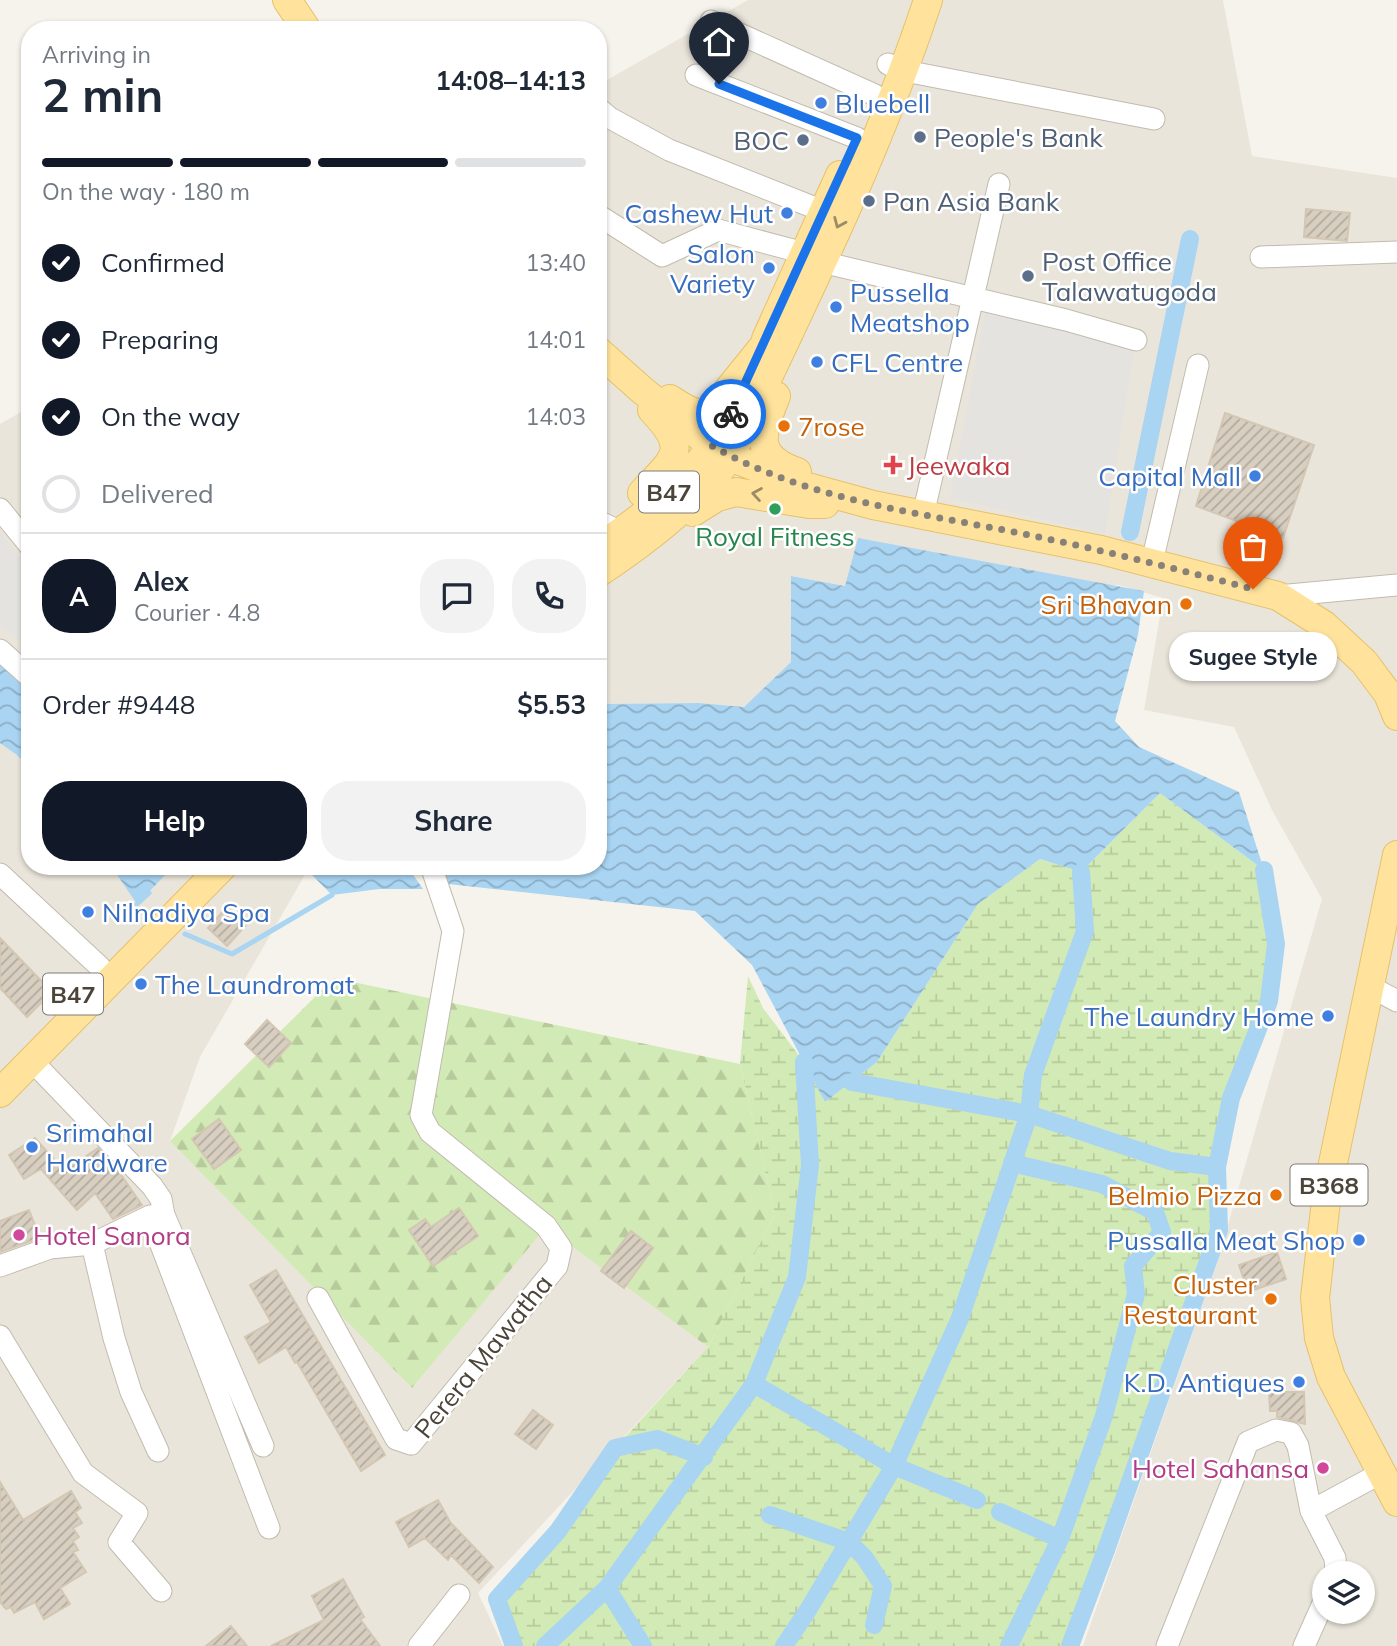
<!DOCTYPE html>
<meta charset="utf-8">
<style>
body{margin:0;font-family:Mulish,sans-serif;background:#f2f2f3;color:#1f2937;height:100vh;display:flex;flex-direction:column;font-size:26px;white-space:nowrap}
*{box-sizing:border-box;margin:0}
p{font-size:23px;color:#747a83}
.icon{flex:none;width:38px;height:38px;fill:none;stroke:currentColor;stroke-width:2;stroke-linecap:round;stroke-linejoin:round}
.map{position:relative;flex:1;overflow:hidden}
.sheet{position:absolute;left:21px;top:21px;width:586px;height:854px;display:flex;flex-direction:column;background:#fff;border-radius:28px;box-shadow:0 2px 5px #0004}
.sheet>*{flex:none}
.fabs{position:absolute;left:1312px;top:1561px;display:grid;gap:14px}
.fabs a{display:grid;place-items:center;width:63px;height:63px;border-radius:50%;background:#fff;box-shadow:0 2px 5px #0004;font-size:35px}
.pin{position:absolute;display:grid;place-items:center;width:60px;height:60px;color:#fff;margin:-72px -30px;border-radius:50% 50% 50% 0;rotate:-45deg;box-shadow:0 0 7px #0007}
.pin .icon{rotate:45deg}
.courier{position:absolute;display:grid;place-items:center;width:70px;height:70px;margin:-35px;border:5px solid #1a73e8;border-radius:50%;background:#fff;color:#222;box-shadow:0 2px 9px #0007}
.bubble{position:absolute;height:49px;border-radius:24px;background:#fff;box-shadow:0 2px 5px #0004;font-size:23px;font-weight:700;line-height:49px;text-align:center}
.head em{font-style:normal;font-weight:700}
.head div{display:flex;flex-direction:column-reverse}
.head{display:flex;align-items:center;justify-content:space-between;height:119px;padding:0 21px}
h1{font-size:46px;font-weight:700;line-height:52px}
.bar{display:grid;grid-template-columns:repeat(4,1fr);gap:10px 7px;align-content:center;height:84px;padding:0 21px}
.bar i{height:9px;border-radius:5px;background:#e0e1e3}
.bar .current{background:#111827}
.bar p{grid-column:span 4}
.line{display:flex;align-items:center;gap:18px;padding:0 21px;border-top:2px solid #e0e1e3}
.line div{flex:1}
.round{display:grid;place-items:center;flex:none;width:74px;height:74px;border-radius:28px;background:#f2f2f3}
ol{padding:0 21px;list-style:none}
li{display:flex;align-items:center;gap:21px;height:77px}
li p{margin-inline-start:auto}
li .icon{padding:7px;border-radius:50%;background:#111827;color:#fff;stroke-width:4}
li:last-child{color:#747a83}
li i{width:38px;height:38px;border:4px solid #e0e1e3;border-radius:50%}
.button{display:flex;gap:14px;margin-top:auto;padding:14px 21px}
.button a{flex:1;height:80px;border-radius:28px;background:#111827;color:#fff;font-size:28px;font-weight:700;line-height:80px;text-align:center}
.button a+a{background:#f2f2f3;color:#1f2937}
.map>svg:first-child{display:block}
</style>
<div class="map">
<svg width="1397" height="1646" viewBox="0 0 1397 1646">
<defs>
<pattern id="forest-firs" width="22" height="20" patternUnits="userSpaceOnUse" patternTransform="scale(1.75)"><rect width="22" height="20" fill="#d2eab5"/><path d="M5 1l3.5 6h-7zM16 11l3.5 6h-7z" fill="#b6ca9c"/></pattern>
<pattern id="wetland-marsh" width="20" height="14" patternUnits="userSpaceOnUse" patternTransform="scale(1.75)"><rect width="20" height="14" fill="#d2eab5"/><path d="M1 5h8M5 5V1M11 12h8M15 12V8" fill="none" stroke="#b6ca9c"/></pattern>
<pattern id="water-waves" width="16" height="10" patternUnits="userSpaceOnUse" patternTransform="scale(1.75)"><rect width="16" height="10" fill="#a9d4f2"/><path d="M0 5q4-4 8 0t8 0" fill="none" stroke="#8caec5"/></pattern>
<pattern id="building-hatch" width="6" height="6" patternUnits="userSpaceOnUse" patternTransform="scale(1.75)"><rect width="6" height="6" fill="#d8cfc1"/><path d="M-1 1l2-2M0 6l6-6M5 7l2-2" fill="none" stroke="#b1aa9e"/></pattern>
</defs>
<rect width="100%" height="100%" fill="#f6f3ec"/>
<path fill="#eae5da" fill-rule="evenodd" d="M748 0H1223L1252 156 1397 178V1646H1083L1217 1263 1322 899 1272 810 1234 727 1144 710 1163 598 1119 585 846 586 791 576V662L744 707 699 703 599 704 598 85ZM1325 1573H1363V1612H1325Z
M30 407V866H310L200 1057 170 1141 412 1388 546 1226 708 1347 478 1593 503 1646H0V424Z"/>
<path fill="url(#forest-firs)" d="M334 978 740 1064 775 1214 708 1347 546 1227 412 1388 170 1141Z"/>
<path fill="url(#wetland-marsh)" d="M1160 793 1264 870 1276 944 1269 1001 1231 1098 1217 1167 1219 1230 1106 1550 1070 1646H507L497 1599 558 1531 615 1448 708 1347 775 1214 740 1064 748 976 763 1008 804 1062 825 1102 877 1062 978 904 1040 859 1081 872Z"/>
<path fill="#e5e3e0" d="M987 301 1136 340 1105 534 950 498Z
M0 532 30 570V596L26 606 30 609V648L0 626Z"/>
<path fill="url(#water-waves)" d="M858 538 1144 591 1138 635 1115 721 1139 747 1239 792 1264 870 1160 793 1081 872 1040 859 978 904 877 1062 825 1102 752 965 695 911 448 884 441 866H598L599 704 699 703 744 707 791 662V576L845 586Z
M0 665 30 690V768L17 755 0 743Z
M111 866H174L137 904Z
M303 866H407L423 889H379L332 895Z"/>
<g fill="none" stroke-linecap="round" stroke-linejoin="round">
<path stroke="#a9d4f2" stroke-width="5" d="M137 904 149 893
M185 934 232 954 332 895"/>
<path stroke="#a9d4f2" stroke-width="18" d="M1130 532 1190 239
M852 1082 1029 1114 1170 1161 1217 1167 1231 1098 1269 1001 1276 944 1264 870
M754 1384 894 1466 977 1500
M1000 1512 1060 1539
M770 1515 849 1542 865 1558 883 1586 874 1625
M607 1588 643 1646
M514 1646 497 1599 558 1531 615 1448 657 1439 704 1457
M545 1646 607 1588 754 1384 797 1277 810 1165 804 1062
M784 1646 808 1610 894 1466 960 1318 1029 1114 1033 1075 1085 931 1081 872
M1009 1646 1060 1539 1104 1416 1136 1294 1133 1266 1162 1232 1155 1212 1102 1184 1012 1163
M1070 1646 1106 1550 1219 1230 1217 1167"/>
</g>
<path fill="url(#building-hatch)" stroke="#d3c7b4" stroke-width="2" d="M1306 209 1350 213 1347 241 1304 237Z
M1225 413 1314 445 1283 538 1196 506Z
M227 907 246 925 227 946 208 928Z
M0 938 52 992 27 1017 0 988Z
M267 1020 291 1043 269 1067 245 1044Z
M219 1119 241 1150 214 1169 192 1139Z
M35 1138 64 1171 98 1148 117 1169 142 1205 113 1219 95 1193 77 1210 41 1169 24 1179 9 1155Z
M459 1208 478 1236 433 1266 409 1230 425 1219 431 1227Z
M29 1210 40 1238 0 1252V1221Z
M631 1231 653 1248 624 1288 601 1271Z
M1277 1252 1286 1279 1248 1292 1239 1265Z
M276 1270 385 1455 361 1471 297 1362 295 1363 286 1347 259 1363 245 1337 271 1322 250 1285Z
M1269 1392H1304L1305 1424 1277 1417V1411H1270Z
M533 1410 553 1425 536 1449 515 1434Z
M0 1482 23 1520 71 1491 81 1508 75 1512 82 1523 73 1528 79 1537 73 1541 78 1550 73 1552 86 1572 60 1588 70 1604 44 1619 35 1602 14 1613 11 1607 6 1609 0 1602Z
M438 1500 450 1522 493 1567 479 1583 451 1555 448 1560 425 1538 409 1547 396 1522Z
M343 1579 364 1617 360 1619 380 1646H271L324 1620 312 1596Z
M231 1626 247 1646H206Z"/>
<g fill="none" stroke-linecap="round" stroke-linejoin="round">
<defs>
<path id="minor" d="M711 21 875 95
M888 64 905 71 1154 119
M696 75 857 138
M598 108 610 118 669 150 823 211
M598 215 662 256 718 230 804 253
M1261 257 1397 252
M822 262 1066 320 1136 340
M0 509 30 546
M923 515 999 184
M598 521 621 532
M1152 562 1198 365
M1278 596 1397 585
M0 650 30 677
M0 874 100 967
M1369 986 1397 1001
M164 1215 263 1446
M150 1216 269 1528
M92 1244 114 1338 131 1392 158 1451
M0 1266 50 1248 92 1244 150 1216 164 1215 161 1199 152 1186 33 1062
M318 1298 396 1439 411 1444 557 1266 561 1248 546 1226 430 1132 421 1115 453 931 431 866
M0 1336 83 1473 137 1513 119 1542 161 1591
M1311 1511 1381 1473
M419 1646 459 1595
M1167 1646 1248 1442 1276 1430 1291 1433 1298 1446 1311 1511 1335 1558 1336 1573
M1304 1646 1325 1599"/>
<path id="major" d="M287 0 307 30
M766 339 840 175
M598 351 643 391 712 446 730 457 804 486 873 505 1101 550 1278 596 1324 625 1364 662 1388 694 1397 716
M776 396C761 434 752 456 797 472
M670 399C684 408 697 418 712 410L762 348
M642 493C674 458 691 451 652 410
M693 512 717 497 736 492 809 504H825
M598 548C643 517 693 480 720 432
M598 573C645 542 697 502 730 457 801 307 876 158 928 0
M1397 855 1327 1192 1315 1298 1319 1338 1331 1377 1397 1502
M0 1093 223 866"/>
</defs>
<use href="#minor" stroke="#c2bbae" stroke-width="23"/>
<use href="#major" stroke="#e6c16a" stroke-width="30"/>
<use href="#minor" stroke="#fff" stroke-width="21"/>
<use href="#major" stroke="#ffe39c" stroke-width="28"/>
</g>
<defs><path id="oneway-chevron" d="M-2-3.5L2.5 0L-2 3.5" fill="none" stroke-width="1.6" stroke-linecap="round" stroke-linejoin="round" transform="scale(1.75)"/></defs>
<g stroke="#9c8c66">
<use href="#oneway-chevron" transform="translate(839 223) rotate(113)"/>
<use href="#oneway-chevron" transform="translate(757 494) rotate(-171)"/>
</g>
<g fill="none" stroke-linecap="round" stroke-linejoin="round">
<path stroke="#878178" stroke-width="7" stroke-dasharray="0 12.6" d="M731 414 712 446C804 498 907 511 1009 531 1091 547 1172 568 1253 589"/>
<path stroke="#1a73e8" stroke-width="9" d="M719 84 857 138 731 414"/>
</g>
<g fill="#3f7fe0" stroke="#fff" stroke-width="2.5">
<circle cx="821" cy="103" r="7"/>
<circle cx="787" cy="213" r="7"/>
<circle cx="769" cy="268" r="7"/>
<circle cx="836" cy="307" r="7"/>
<circle cx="817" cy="362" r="7"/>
<circle cx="1255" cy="476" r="7"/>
<circle cx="88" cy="912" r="7"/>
<circle cx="141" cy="984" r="7"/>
<circle cx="1328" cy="1016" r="7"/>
<circle cx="32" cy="1147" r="7"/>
<circle cx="1359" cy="1240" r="7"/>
<circle cx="1299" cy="1382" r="7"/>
</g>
<g fill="#5c6f8a" stroke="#fff" stroke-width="2.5">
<circle cx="920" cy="137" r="7"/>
<circle cx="803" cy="140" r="7"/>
<circle cx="869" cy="201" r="7"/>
<circle cx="1028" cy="276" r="7"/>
</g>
<g fill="#e8710a" stroke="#fff" stroke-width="2.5">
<circle cx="784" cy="426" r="7"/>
<circle cx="1186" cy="604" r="7"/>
<circle cx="1276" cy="1195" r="7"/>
<circle cx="1271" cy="1299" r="7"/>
</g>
<path fill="#e0444e" stroke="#fff" stroke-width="2.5" d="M889.5 454.5h7v7h7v7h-7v7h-7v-7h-7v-7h7z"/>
<circle fill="#2e9e5b" stroke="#fff" stroke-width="2.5" cx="775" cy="509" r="7"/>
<g fill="#d1479c" stroke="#fff" stroke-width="2.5">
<circle cx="19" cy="1235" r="7"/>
<circle cx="1323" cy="1468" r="7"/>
</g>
<g text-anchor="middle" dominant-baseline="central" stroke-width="5" stroke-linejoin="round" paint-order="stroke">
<g fill="#fff" stroke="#817c74" stroke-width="2">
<rect x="639" y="471.5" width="60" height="41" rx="5"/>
<rect x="43" y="973.5" width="60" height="41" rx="5"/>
<rect x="1290.5" y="1164.5" width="77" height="41" rx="5"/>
</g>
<g font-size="24" font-weight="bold" fill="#4b4439">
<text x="669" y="492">B47</text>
<text x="73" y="994">B47</text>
<text x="1329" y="1185">B368</text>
</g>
<g font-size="26" fill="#366cbe" stroke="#fff" text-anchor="start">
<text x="835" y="103">Bluebell</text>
<text x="773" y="213" text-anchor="end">Cashew Hut</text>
<text x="755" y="253" text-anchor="end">Salon<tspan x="755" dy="30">Variety</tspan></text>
<text x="850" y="292">Pussella<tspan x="850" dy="30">Meatshop</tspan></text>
<text x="831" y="362">CFL Centre</text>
<text x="1241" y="476" text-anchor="end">Capital Mall</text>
<text x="102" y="912">Nilnadiya Spa</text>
<text x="155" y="984">The Laundromat</text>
<text x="1314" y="1016" text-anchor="end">The Laundry Home</text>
<text x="46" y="1132">Srimahal<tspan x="46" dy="30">Hardware</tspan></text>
<text x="1345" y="1240" text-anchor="end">Pussalla Meat Shop</text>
<text x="1285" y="1382" text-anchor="end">K.D. Antiques</text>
</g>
<g font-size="26" fill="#4e5e75" stroke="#fff" text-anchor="start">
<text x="934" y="137">People's Bank</text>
<text x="789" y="140" text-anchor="end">BOC</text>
<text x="883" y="201">Pan Asia Bank</text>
<text x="1042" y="261">Post Office<tspan x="1042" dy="30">Talawatugoda</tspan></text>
</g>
<g font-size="26" fill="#c56008" stroke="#fff" text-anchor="end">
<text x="798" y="426" text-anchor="start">7rose</text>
<text x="1172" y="604">Sri Bhavan</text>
<text x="1262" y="1195">Belmio Pizza</text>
<text x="1257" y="1284">Cluster<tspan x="1257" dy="30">Restaurant</tspan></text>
</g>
<g font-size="26" fill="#be3a42" stroke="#fff" text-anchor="start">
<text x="907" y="465">Jeewaka</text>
</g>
<g font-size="26" fill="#27864d" stroke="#fff">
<text x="775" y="536">Royal Fitness</text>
</g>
<g font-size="26" fill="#b23c85" stroke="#fff" text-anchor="start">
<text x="33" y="1235">Hotel Sanora</text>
<text x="1309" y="1468" text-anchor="end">Hotel Sahansa</text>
</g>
<g font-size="26" fill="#4b4439" stroke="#fff">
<text transform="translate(483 1356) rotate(-51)">Perera Mawatha</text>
</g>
</g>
</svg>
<div class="fabs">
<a><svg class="icon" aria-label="layers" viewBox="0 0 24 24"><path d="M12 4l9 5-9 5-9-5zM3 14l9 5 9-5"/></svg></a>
</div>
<div class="pin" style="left:1253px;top:589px;background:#ea580c"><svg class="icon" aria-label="bag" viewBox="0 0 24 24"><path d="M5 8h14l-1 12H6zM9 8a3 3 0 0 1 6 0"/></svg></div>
<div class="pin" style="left:719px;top:84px;background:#1f2937"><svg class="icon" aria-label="home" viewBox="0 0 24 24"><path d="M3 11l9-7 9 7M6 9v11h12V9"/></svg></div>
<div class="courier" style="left:731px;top:414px"><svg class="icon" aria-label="bike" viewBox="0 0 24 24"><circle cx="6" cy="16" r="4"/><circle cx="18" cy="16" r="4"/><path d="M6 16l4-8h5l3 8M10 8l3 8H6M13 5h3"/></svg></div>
<div class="bubble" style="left:1169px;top:632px;width:168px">Sugee Style</div>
<section class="sheet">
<div class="head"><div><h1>2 min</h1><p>Arriving in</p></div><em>14:08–14:13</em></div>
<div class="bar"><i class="current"></i><i class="current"></i><i class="current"></i><i></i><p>On the way · 180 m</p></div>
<ol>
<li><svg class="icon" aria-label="check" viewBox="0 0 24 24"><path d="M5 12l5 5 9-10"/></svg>Confirmed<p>13:40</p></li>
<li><svg class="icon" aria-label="check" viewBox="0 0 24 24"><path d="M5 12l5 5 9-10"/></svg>Preparing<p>14:01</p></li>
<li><svg class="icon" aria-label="check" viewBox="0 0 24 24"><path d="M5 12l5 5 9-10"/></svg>On the way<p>14:03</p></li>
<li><i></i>Delivered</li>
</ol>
<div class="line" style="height:126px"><b class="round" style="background:#111827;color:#fff">A</b><div><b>Alex</b><p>Courier · 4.8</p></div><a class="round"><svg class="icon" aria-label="chat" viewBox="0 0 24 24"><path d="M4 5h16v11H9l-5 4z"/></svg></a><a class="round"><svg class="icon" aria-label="phone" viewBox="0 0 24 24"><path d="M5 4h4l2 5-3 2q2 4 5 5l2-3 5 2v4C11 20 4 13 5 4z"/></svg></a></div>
<div class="line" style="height:91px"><div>Order #9448</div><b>$5.53</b></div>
<div class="button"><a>Help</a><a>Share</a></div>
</section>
</div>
